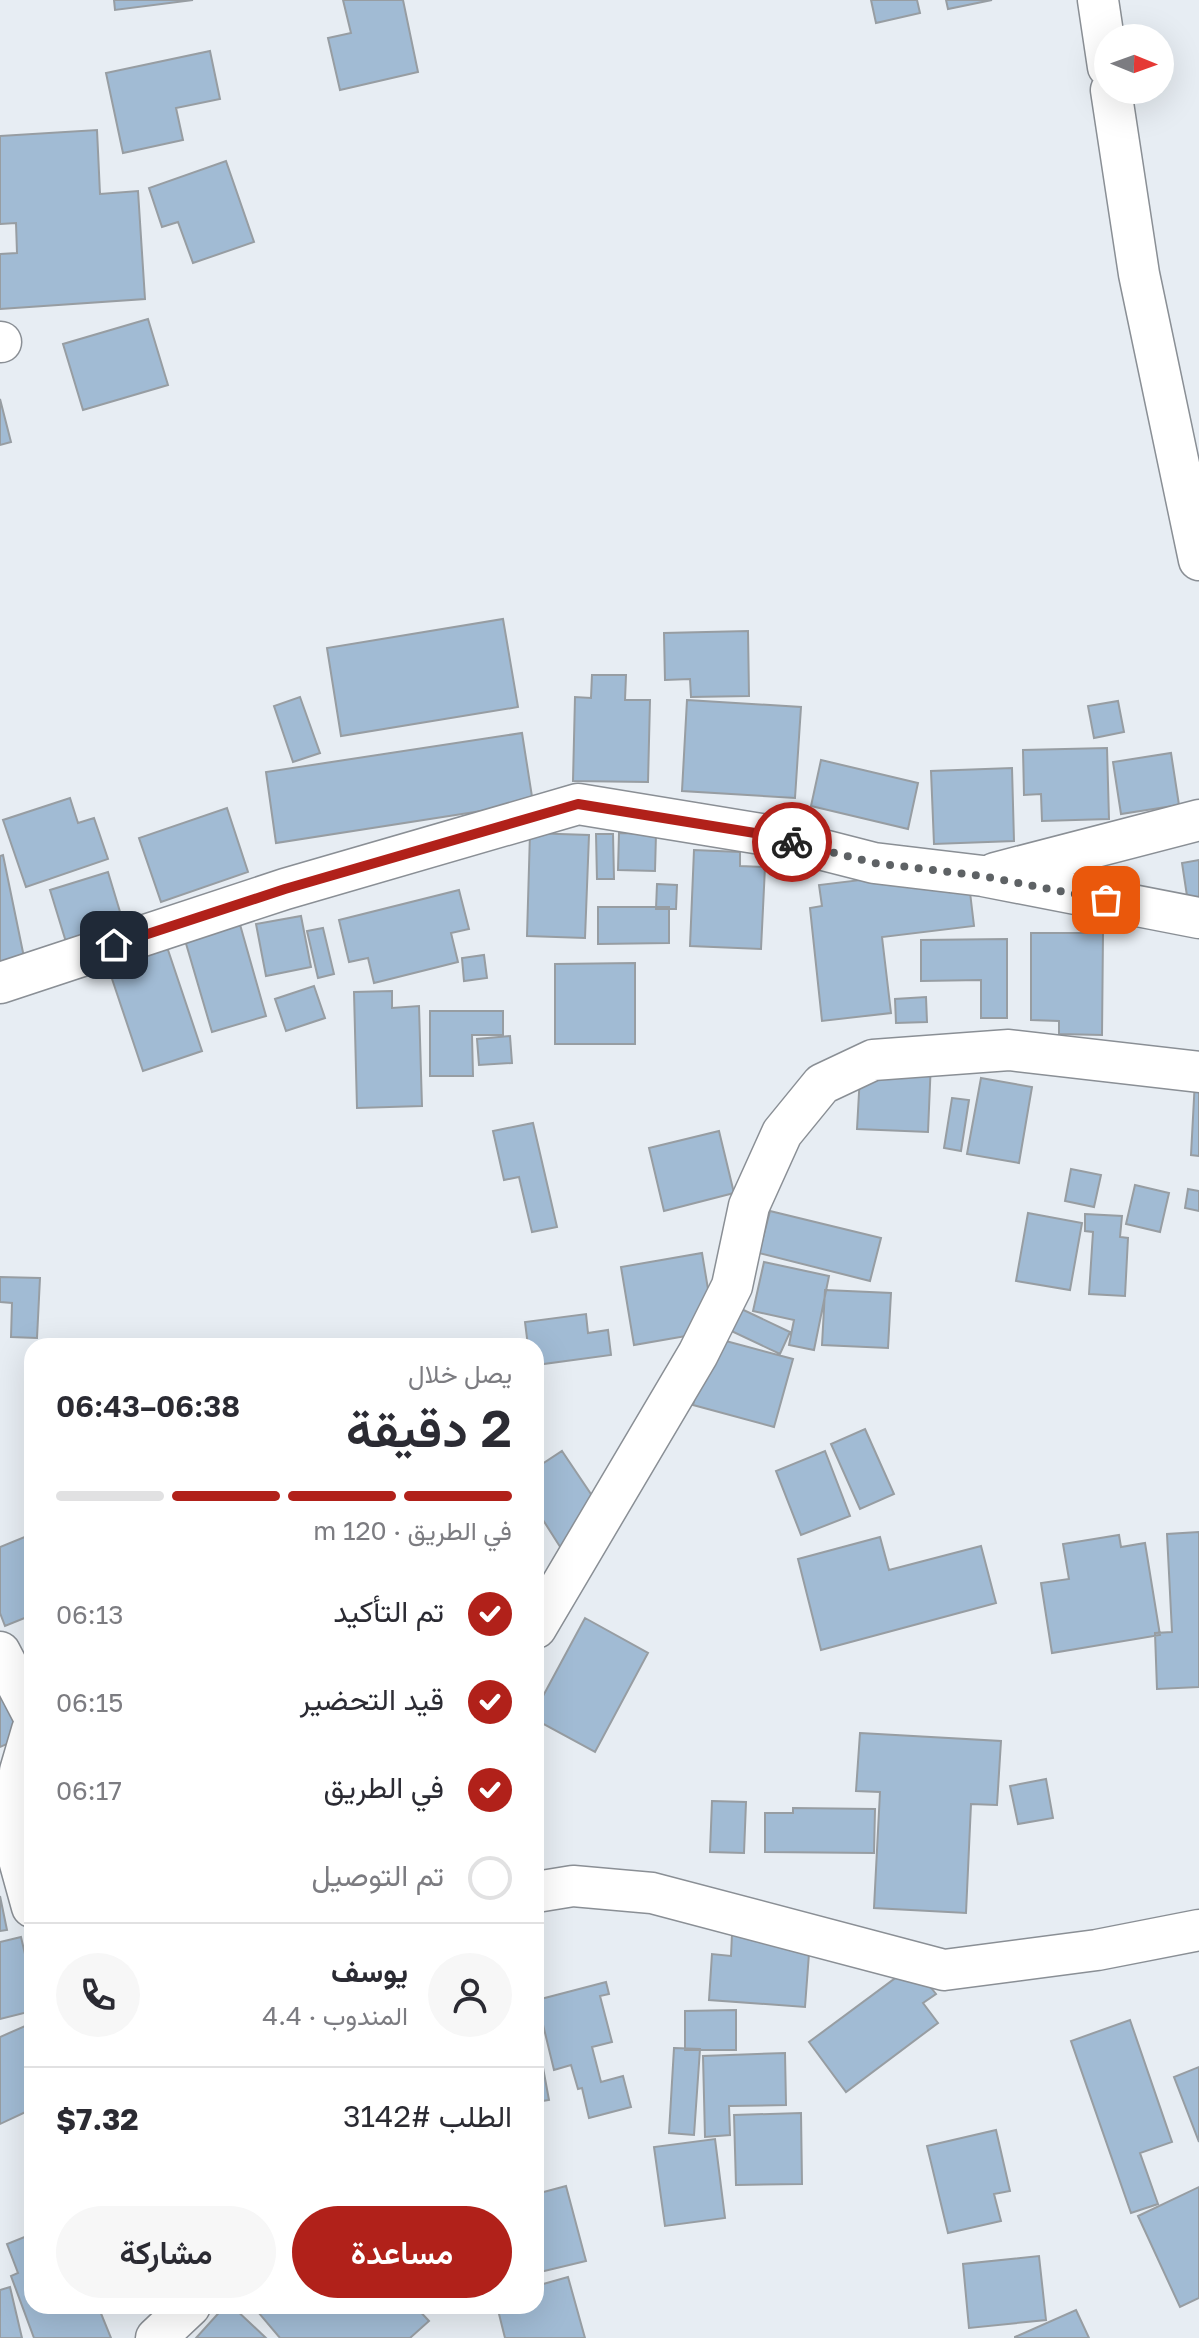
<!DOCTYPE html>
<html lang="ar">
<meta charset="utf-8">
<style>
body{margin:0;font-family:"Golos Text",Vazirmatn,sans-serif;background:#f7f7f7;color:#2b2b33;direction:rtl;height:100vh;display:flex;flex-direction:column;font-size:30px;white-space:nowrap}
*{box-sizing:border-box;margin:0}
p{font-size:26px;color:#7c7c81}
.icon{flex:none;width:44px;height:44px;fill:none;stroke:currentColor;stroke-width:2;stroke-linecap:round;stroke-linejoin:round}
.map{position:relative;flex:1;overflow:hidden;direction:ltr}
.sheet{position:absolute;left:24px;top:1338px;width:520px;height:976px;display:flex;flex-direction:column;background:#fff;border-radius:24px;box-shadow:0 8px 32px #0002;direction:rtl}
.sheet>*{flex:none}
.needle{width:52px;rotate:91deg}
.controls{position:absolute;left:1094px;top:24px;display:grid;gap:16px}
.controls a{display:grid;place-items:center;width:80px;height:80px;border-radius:50%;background:#fff;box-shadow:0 8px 32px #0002;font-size:40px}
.pin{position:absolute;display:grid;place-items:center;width:68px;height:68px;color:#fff;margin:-34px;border-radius:16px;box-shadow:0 4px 12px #0006}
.courier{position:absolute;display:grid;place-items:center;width:80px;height:80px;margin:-40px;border:6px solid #b1211a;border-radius:50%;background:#fff;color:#222;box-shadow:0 2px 10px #0007}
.headline em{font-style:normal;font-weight:600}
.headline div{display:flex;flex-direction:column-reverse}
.headline{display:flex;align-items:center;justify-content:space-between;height:136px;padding:0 32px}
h1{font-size:52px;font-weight:600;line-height:60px}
.bar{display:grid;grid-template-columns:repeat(4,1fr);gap:12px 8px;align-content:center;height:96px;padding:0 32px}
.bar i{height:10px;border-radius:6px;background:#e1e1e2}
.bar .on{background:#b1211a}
.bar p{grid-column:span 4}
.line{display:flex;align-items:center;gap:20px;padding:0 32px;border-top:2px solid #e1e1e2}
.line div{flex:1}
.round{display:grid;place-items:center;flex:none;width:84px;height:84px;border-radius:42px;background:#f7f7f7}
ol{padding:0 32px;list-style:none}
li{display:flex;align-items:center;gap:24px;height:88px}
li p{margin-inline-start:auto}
li .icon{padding:8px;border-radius:50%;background:#b1211a;color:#fff;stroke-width:4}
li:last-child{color:#7c7c81}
li i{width:44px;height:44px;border:4px solid #e1e1e2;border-radius:50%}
.button{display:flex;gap:16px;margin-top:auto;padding:16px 32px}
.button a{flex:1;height:92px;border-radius:48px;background:#b1211a;color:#fff;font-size:32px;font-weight:600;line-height:92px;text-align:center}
.button a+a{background:#f7f7f7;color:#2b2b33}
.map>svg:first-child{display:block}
</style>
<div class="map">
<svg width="1199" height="2338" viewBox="0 0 1199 2338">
<rect width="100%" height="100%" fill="#e7edf3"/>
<path fill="#a1bbd4" stroke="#979da2" stroke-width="2" d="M114 0H193L115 10Z
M343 0H403L418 72 340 90 328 38 351 33Z
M871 0H917L920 13 876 23Z
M946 0H992L948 9Z
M210 51 220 99 176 108 183 140 123 153 106 73Z
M97 130 100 194 138 191 145 299 0 309V254L17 253 16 223 0 224V136Z
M226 161 254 242 193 263 178 222 162 227 149 188Z
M148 319 168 385 83 410 63 344Z
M0 399 11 442 0 445Z
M503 619 518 707 341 736 327 648Z
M748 631 749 696 691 697 690 679 665 680 664 633Z
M592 675H626L625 700H650L648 782 573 781 575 697 591 698Z
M300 697 320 753 293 762 274 706Z
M687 700 801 707 795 798 682 791Z
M1118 701 1124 732 1094 738 1088 706Z
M522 733 533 803 276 843 266 772Z
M1107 748 1109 819 1042 821 1041 794 1024 795 1023 750Z
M1171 753 1179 805 1121 814 1113 762Z
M821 760 918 783 908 829 811 806Z
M1012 768 1014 841 934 844 931 771Z
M70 798 78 823 94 818 108 859 26 887 3 820Z
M227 808 248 872 161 902 139 838Z
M530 833 589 835 585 938 527 936Z
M619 833 656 834 655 871 618 870Z
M596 834H613L614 879H597Z
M694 850 740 852V866L765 867 761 949 690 946Z
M3 855 26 967 0 972V856Z
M1199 860V907L1189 909 1182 863Z
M967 867 974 926 882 937 891 1013 822 1021 810 908 822 906 819 885Z
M108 872 124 925 66 942 50 890Z
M657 884 677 885 676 909H656Z
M459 890 469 929 451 933 458 962 374 983 368 958 349 962 339 920Z
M598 907H669V943L598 944Z
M237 914 266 1016 212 1032 182 930Z
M301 916 311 967 266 976 256 924Z
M323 928 334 974 318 978 307 931Z
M1031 933H1103L1102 1035 1059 1034V1021L1031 1020Z
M1007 939V1018H981V980L921 981V940Z
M166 944 202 1051 143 1071 107 964Z
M484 955 487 978 464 981 462 958Z
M635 963V1044H555V964Z
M314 986 325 1018 286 1031 275 999Z
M392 991V1008L419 1006 422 1106 357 1108 354 992Z
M926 997 927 1022 896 1023 895 999Z
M430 1011H503V1035H472L473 1076H430Z
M510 1036 512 1063 479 1065 477 1039Z
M861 1057 931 1061 928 1132 857 1129Z
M981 1078 1032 1087 1019 1163 967 1154Z
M1195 1080 1199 1081V1156L1191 1155Z
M952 1098 969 1100 961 1151 944 1148Z
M533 1123 557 1227 532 1232 519 1177 504 1180 493 1131Z
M719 1131 734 1193 664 1211 649 1148Z
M1071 1169 1101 1175 1094 1207 1065 1201Z
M1135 1185 1169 1193 1160 1232 1126 1224Z
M1188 1189 1199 1191V1211L1185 1208Z
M770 1211 881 1238 870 1281 759 1253Z
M1028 1213 1082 1223 1070 1290 1016 1281Z
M1085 1214 1122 1216 1120 1237 1128 1238 1125 1296 1089 1294 1093 1232 1085 1231Z
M702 1253 715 1331 634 1345 621 1267Z
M764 1262 829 1276 814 1350 789 1345 794 1320 753 1311Z
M0 1277 40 1278 37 1338 11 1337 12 1303 0 1302Z
M825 1290 891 1293 888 1348 822 1345Z
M735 1306 790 1332 780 1354 725 1328Z
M586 1314 588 1333 608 1330 611 1355 536 1365V1346H528L525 1322Z
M711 1337 793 1359 774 1427 693 1405Z
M865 1429 894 1494 860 1509 831 1444Z
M562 1451 603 1512 564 1553 536 1509V1468Z
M825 1451 850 1516 801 1535 776 1471Z
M1199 1532V1687L1157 1689 1155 1633 1172 1632 1167 1534Z
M32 1534V1615L5 1626 0 1613V1547Z
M1119 1535 1121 1547 1145 1543 1160 1635 1052 1653 1041 1583 1069 1579 1063 1544Z
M880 1537 889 1570 981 1546 996 1603 821 1650 798 1559Z
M585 1618 648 1653 595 1752 536 1720V1709Z
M0 1678 30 1734 0 1747Z
M860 1733 1001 1741 997 1805 971 1804 966 1913 874 1908 880 1792 856 1791Z
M1046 1779 1053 1818 1018 1824 1010 1786Z
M712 1801 746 1802 744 1853 710 1852Z
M793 1808 875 1809 874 1853 765 1852V1813H793Z
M0 1896 7 1930 0 1931Z
M732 1934 810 1940 805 2007 709 2000 712 1954 731 1956Z
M21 1937 32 1984V2011L0 2019V1942Z
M913 1965 936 1994 923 2003 938 2023 846 2092 809 2042Z
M606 1982 609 1994 600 1996 612 2042 592 2047 601 2082 623 2076 631 2107 589 2118 582 2088 578 2089 571 2065 554 2070 537 2000Z
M736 2010V2050H685V2011Z
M1130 2020 1172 2142 1140 2153 1158 2204 1131 2213 1071 2041Z
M32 2023V2109L0 2124V2037Z
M536 2030 549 2100 536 2102Z
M674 2048 700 2049 694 2135 669 2133Z
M785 2053 786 2105 729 2106 730 2135 705 2137 703 2056Z
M1199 2067V2142L1174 2077Z
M801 2113 802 2184 736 2185 734 2115Z
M996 2130 1010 2191 994 2194 1001 2221 948 2233 927 2146Z
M715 2139 725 2218 665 2226 654 2147Z
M566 2186 586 2261 536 2273V2194Z
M1199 2187V2298L1180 2307 1138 2216Z
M32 2234V2306H98L111 2338H34L11 2276 18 2273 7 2244Z
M1039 2256 1046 2320 969 2328 963 2264Z
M568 2277 585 2338H505L497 2306H536V2286Z
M10 2287 22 2338H0V2290Z
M225 2306H232L266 2338H196Z
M253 2306H415L429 2321 410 2338H280Z
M1076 2310 1089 2338H1015V2337Z"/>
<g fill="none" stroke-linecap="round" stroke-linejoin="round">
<defs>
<path id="street" d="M1098 0 1108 67
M1111 90 1139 274 1199 560
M0 342H1
M995 873 1199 820
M0 983 285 889 578 804 761 834 874 863 983 876 1199 918
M536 1628 698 1354 732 1286 749 1206 782 1133 822 1084 873 1060 1009 1050 1199 1072
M0 1652 32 1713
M32 1730 20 1771 19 1860 32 1907
M536 1892 573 1886 652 1893 944 1970 1097 1950 1199 1930
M156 2338 190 2306"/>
</defs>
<use href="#street" stroke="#8a8f95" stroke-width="43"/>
<use href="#street" stroke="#fff" stroke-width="40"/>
</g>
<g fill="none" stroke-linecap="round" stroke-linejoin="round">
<path stroke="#5e6265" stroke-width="8" stroke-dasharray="0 14.4" d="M792 842 874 863 983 876 1106 900"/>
<path stroke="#b1211a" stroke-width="10" d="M114 945 285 889 578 804 761 834 792 842"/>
</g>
</svg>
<div class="controls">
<a><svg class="needle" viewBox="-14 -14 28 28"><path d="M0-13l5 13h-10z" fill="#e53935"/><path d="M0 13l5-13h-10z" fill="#7c7c81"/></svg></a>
</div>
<div class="pin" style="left:1106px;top:900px;background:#ea580c"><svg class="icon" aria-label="bag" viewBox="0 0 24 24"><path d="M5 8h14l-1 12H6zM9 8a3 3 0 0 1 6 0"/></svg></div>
<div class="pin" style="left:114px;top:945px;background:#1f2937"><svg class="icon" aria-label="home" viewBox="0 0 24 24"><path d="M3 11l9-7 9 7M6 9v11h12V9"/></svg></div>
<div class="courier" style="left:792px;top:842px"><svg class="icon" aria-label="bike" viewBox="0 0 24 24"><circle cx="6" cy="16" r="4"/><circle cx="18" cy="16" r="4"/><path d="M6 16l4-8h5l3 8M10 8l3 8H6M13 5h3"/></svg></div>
<section class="sheet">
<div class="headline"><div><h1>2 دقيقة</h1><p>يصل خلال</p></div><em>06:38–06:43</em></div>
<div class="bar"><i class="on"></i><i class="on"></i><i class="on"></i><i></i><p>في الطريق · 120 m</p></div>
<ol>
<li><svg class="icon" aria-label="check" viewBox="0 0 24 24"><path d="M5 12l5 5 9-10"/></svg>تم التأكيد<p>06:13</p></li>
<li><svg class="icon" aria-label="check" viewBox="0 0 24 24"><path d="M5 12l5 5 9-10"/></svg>قيد التحضير<p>06:15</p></li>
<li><svg class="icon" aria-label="check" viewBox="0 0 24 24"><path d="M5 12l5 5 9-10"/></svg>في الطريق<p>06:17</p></li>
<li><i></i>تم التوصيل</li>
</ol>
<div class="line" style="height:144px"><a class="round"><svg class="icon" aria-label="person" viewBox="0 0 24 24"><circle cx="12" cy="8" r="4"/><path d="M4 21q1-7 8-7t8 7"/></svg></a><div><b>يوسف</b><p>المندوب · 4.4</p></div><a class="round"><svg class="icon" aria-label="phone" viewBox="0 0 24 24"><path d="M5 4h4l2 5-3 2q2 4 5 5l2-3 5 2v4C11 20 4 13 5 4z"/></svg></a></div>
<div class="line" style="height:104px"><div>الطلب #3142</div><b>$7.32</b></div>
<div class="button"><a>مساعدة</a><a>مشاركة</a></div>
</section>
</div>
